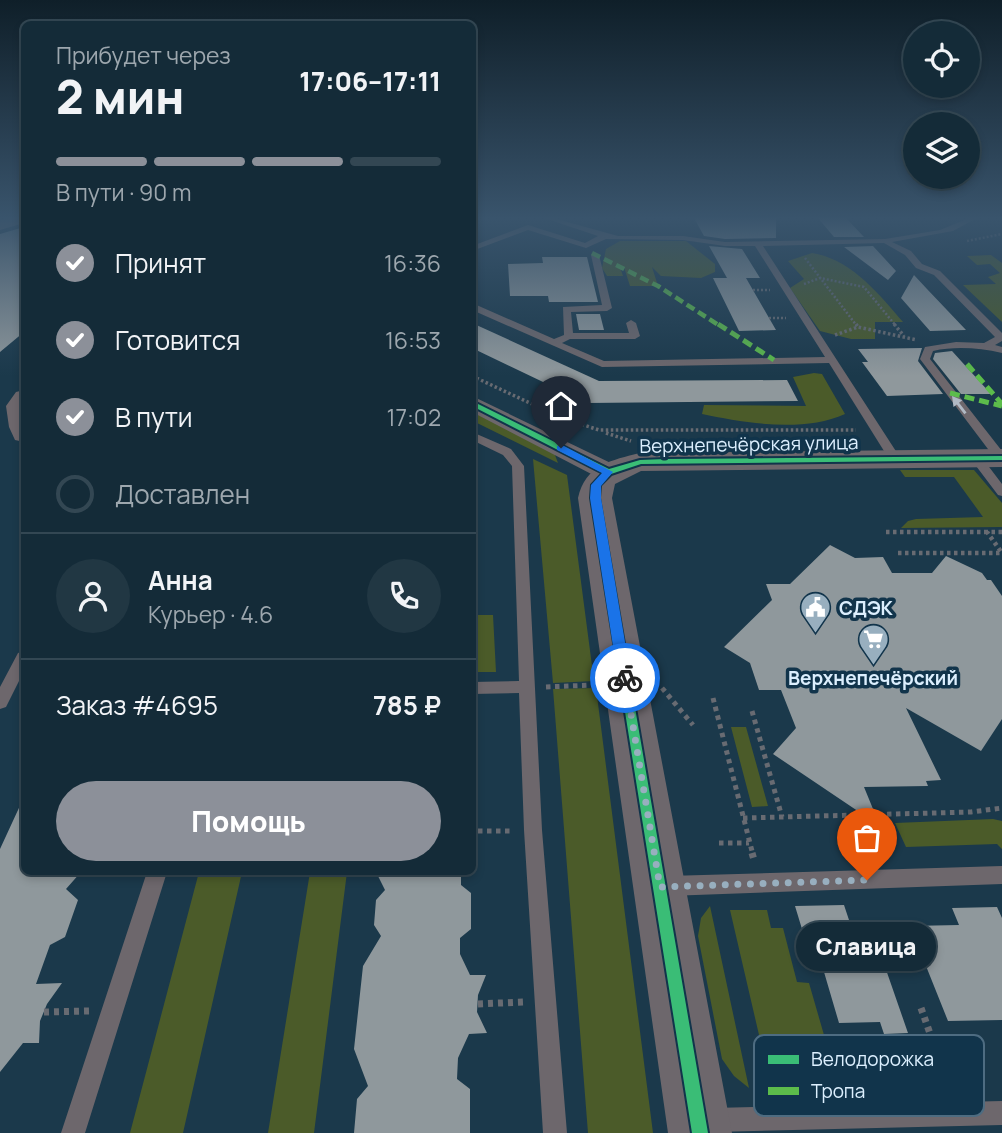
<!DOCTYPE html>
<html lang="ru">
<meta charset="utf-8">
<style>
body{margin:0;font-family:Manrope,sans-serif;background:#213743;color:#f1f3f6;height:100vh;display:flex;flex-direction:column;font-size:26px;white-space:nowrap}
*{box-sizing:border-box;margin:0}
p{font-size:23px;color:#9da7ae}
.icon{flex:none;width:38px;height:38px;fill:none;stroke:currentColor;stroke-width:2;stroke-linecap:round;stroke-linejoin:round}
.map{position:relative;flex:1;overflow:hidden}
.details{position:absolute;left:21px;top:21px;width:455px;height:854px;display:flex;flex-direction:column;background:#142b38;border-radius:10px;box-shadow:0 4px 10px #0003,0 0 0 2px #334753}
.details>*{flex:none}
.buttons{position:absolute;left:903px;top:21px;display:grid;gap:14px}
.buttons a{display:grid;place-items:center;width:77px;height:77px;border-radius:50%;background:#142b38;box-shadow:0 4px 10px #0003,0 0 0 2px #334753;font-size:35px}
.pin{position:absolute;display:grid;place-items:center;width:60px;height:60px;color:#fff;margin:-72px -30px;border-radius:50% 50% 50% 0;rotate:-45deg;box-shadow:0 0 7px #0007}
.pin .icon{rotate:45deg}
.courier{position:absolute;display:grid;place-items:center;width:70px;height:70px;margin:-35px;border:5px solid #1a73e8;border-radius:50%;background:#fff;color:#222;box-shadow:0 2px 9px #0007}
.bubble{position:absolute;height:49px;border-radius:24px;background:#142b38;box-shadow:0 4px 10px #0003,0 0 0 2px #334753;font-size:23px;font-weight:800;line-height:49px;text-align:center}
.headline em{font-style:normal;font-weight:800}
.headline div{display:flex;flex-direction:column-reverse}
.headline{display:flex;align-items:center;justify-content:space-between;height:119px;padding:0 35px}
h1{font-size:46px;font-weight:800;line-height:52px}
.bar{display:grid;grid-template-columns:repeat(4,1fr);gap:10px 7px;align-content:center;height:84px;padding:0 35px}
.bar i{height:9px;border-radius:5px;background:#334753}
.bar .on{background:#8c9099}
.bar p{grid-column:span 4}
.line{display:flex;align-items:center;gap:18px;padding:0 35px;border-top:2px solid #334753}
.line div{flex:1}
.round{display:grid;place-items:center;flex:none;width:74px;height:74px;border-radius:37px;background:#213743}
ol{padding:0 35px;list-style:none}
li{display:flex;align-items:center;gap:21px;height:77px}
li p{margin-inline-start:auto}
li .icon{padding:7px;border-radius:50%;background:#8c9099;color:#fff;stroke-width:4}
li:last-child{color:#9da7ae}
li i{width:38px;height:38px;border:4px solid #334753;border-radius:50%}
.action{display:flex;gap:14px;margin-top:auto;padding:14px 35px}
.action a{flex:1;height:80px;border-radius:42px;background:#8c9099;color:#fff;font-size:28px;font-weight:800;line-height:80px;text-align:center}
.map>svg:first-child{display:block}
</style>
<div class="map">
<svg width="1002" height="1133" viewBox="0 0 1002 1133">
<rect width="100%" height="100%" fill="#1b394b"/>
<path fill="#4b5b29" d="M620 241H686L715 264V272L701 278 661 276 652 267 658 286H630L624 267H620L623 276H607L602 268 606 249Z
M812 253C851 259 879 294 903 322H875V339H851L820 331 790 288 804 279 788 261Z
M991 255 1002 263V322L963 285 996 284 988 277 1000 273 990 264 977 265 967 256Z
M814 373 822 374 845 414C803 433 745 423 702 414L704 405 806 406 793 377Z
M472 407 552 447 558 463 473 421Z
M533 459 567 475 594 681 553 683Z
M900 470H974L1002 503V527L901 528 908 521 916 519 983 517 954 477H905Z
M474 615H493L496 672H473Z
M596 688 653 1133H588L553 689Z
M731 727H746L768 806 752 807Z
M993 819 1002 821V849L997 844 906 847 895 823Z
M199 872H242L183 1133H130Z
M310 872H347L314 1133H268Z
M710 906 749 1088 734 1076 722 1059 698 936 701 918Z
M730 910H767L771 928H783L797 982 809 983 824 1035H867L871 1050 905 1049 913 1074 769 1078Z"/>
<path fill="#8f989c" d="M694 218H776V238L725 239 704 236Z
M818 218H846L864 237H834Z
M24 227V332L0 352V234Z
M709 246 742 249 760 278H727Z
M873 246 896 271 888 280 844 247Z
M542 257H587L598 302H549L548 296H510L508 264 543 263Z
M914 275 927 289 966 330 930 331 901 298Z
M713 278H746L776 330 739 331Z
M576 314H600L604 330H579Z
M472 323 599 381 787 380 798 401 587 403 472 348Z
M922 348 918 361 943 394 887 396 862 362H868L858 349Z
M952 351 991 394H961L933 359 935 353Z
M830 545 855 558 883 557 892 573H932L946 556 982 573 987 580H991L1002 596V719L981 751 906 708 941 780 926 781 928 786 864 787 880 826 773 754 796 728 781 690H759L750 663 724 647 772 600 766 584H790Z
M24 797V872H81L66 889 78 900 65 937 50 945 36 984 62 983 47 1004 40 1021 39 1043H23L0 1072V849Z
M376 872H461V885L471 893V929L460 938V954L470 975H486L478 995 477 1012 487 1033 469 1034 458 1058 457 1079 470 1089V1133H354L357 1099 368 1086 354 1049 363 966 381 936 374 925 376 900 385 890Z
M844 905 854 935H874L908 1033 884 1034 880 1022 839 1023 824 972H815L795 906Z
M997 907 1002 918V1020L948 1021 910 926 959 925 952 908Z"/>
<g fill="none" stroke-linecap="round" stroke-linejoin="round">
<path stroke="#686b72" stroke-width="2.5" stroke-dasharray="2 2" stroke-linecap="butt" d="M967 241 1002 234
M805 258 857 326
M804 284 820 278 864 287 896 326
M753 290H770
M769 318H786"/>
<path stroke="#686b72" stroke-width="3.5" stroke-dasharray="2.5 2.5" stroke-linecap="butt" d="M856 324 858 327
M894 324 904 336
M835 335 858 327 917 340
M472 376 562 418 599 430H856
M606 433 631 441"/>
<path stroke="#686b72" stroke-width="4.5" stroke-dasharray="3.5 3.5" stroke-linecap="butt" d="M886 532H987
M1002 532H987L1002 553
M898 553H1002"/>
<path stroke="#686b72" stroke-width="5" stroke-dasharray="4.5 4.5" stroke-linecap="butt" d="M546 687 593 685
M662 688 693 725
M713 698 753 855
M752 711 782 817
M743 818 971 812 1002 808
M478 831H512
M719 843H749"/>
<path stroke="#686b72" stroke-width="7" stroke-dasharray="5 5" stroke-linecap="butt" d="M752 853 754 860
M478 1004 523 1002
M921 1008 950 1090
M44 1012 89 1011"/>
<path fill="#6d676c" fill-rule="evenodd" d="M544 218H553L618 236H683L725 242 885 239 940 230 969 218H977L953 231 892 242 911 251 922 264 940 271 1002 333V341L995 345 1002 347V353C979 348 956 346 933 351L930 359 1002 451V461H997L920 359 925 347 956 342 984 343 995 337 934 275 916 268 905 255 884 243 763 246 901 459 895 463 889 459 829 363 602 367 472 310V303L554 339 564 335 563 307 602 305 591 255 595 253 599 255 612 308 607 311 571 312 573 333H629L626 323 631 320 636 323 640 336 635 339H570L562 343 604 361 825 357 755 246H725L683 240 606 239 586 248 528 230 472 251V246L528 225 585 243 598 236Z
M472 432 511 449 524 466 542 830 567 1133H543L524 830 519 693 472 694V682L519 681 512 466 503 455 472 440Z
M976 454 980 455 1002 484V496L998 495 970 458Z
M24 651V671L6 707 0 709V687L18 653Z
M1002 866V884L668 896 661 893 658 886 661 879 668 876Z
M147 872H167L85 1133H61Z
M1002 1101V1125L713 1132 704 1129 701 1120 704 1111 713 1108Z"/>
<path fill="#6d676c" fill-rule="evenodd" d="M8 218H24V223L0 230V220Z
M24 390V442L15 440 9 427 6 406 16 392Z
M472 396 617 466 621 472 617 478 608 480 599 478 472 412Z"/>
<path fill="#6d676c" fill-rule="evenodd" d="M1002 449V467L641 471 615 484 612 498 732 1133H668L578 498C585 465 612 460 640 453Z"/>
<path stroke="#5cbc4b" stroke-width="4.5" stroke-dasharray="9 4.5" stroke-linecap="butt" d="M592 253 658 286 720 326"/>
<path stroke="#5cbc4b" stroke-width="5" stroke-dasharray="10 5" stroke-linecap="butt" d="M718 324 774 360
M967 364 1002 404
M950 393 1002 406"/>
<defs>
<path id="cycleway" d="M472 401 609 469 640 460 666 459 1002 456V460L641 464 611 474 600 485 599 498 708 1133H692L591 498 592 485 603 473 472 406Z"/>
</defs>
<use href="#cycleway" stroke="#11344b" stroke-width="4"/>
<use href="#cycleway" fill="#3abd76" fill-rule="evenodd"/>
</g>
<defs><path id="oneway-solid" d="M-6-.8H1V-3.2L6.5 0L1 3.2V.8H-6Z" transform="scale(1.75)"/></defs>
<use fill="#b0b9c4" href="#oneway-solid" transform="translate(959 405) rotate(-128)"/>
<linearGradient id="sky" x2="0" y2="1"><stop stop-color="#0f1f29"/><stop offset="0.58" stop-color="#39546c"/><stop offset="1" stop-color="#39546c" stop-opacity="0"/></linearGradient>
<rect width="1002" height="376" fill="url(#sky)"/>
<path fill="#1a73e8" d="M557 446H564L613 472 601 486V498L631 678 625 683 618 678 590 498 591 485 602 473 557 450Z"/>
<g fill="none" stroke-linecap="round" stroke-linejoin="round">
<path stroke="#98afbf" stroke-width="7" stroke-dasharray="0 12.6" d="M625 678 660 887 867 880"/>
</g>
<defs>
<symbol id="civic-pin" viewBox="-11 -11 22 30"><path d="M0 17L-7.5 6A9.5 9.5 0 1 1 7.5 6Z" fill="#98afbf" stroke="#11344b"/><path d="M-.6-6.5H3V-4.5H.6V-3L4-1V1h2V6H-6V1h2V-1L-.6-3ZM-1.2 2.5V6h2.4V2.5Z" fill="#fff"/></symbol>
<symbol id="supermarket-pin" viewBox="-11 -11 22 30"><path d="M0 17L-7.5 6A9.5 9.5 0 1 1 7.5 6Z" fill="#98afbf" stroke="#11344b"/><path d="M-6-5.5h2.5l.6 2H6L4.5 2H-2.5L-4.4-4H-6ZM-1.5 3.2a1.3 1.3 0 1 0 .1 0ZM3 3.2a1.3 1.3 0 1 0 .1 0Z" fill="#fff"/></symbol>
</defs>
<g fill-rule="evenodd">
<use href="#civic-pin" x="798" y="590" width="35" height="47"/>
<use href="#supermarket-pin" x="856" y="622" width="35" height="47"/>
</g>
<g text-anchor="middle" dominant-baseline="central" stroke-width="7" stroke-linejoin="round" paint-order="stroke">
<g font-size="19" fill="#dceffe" stroke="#11344b">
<text transform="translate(749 444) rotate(-1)">Верхнепечёрская улица</text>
</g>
<g font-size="19" font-weight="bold" fill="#dceffe" stroke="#11344b" text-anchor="start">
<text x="839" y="608">СДЭК</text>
<text x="873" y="678" text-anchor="middle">Верхнепечёрский</text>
</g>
</g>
<rect x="754" y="1035" width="230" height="81" rx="10" fill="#11344b" stroke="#4e6c81" stroke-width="2"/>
<rect x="768" y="1055" width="31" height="9" fill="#3abd76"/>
<rect x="768" y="1087" width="31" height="8" fill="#5cbc4b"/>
<g font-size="19" fill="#dceffe">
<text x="811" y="1066">Велодорожка</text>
<text x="811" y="1098">Тропа</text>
</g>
</svg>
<div class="buttons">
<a><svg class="icon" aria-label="locate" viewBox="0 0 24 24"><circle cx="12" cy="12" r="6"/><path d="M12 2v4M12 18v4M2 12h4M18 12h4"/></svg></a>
<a><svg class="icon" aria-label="layers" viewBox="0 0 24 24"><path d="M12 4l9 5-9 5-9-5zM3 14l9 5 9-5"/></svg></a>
</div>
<div class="pin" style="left:867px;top:880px;background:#ea580c"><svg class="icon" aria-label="bag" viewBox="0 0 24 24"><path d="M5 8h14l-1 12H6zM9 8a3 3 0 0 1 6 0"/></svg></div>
<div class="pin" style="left:561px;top:448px;background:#1f2937"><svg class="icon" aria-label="home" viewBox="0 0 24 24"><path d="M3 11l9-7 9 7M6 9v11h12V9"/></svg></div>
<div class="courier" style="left:625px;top:678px"><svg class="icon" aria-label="bike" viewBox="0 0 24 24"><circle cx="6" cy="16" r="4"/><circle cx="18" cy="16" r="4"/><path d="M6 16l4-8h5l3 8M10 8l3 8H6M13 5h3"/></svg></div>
<div class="bubble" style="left:796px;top:922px;width:140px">Славица</div>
<section class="details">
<div class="headline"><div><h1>2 мин</h1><p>Прибудет через</p></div><em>17:06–17:11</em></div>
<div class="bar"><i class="on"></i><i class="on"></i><i class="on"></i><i></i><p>В пути · 90 m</p></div>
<ol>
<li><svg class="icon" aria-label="check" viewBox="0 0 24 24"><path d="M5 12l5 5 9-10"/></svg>Принят<p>16:36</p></li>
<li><svg class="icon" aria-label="check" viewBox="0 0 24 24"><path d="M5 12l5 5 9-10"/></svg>Готовится<p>16:53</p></li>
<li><svg class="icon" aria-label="check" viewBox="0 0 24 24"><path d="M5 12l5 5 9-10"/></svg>В пути<p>17:02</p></li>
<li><i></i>Доставлен</li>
</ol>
<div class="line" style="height:126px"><a class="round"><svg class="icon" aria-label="person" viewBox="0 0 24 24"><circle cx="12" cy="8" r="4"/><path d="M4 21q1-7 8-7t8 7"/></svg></a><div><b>Анна</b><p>Курьер · 4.6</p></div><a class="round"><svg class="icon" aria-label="phone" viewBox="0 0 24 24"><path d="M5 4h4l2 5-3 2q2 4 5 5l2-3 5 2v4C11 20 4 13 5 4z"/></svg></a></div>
<div class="line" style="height:91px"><div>Заказ #4695</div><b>785 ₽</b></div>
<div class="action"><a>Помощь</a></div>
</section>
</div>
